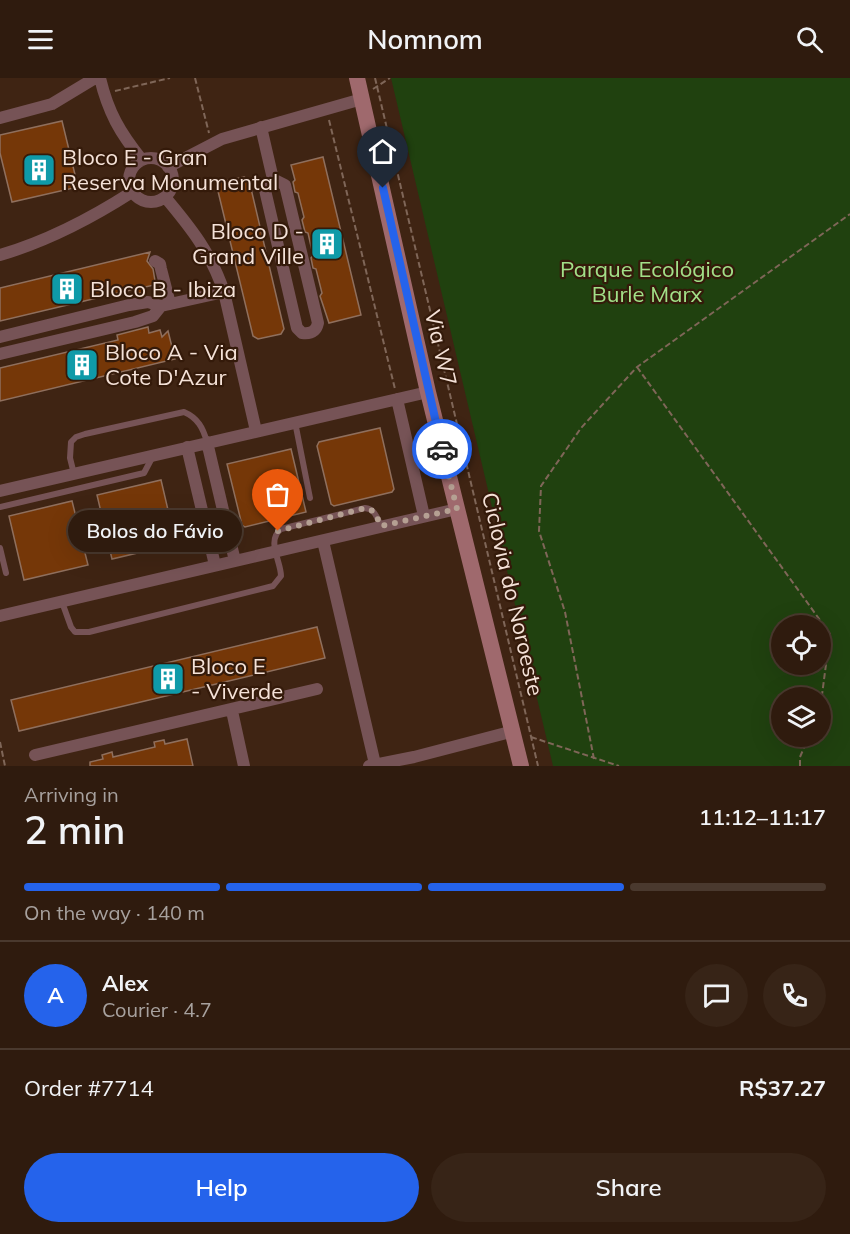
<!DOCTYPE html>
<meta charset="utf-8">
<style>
body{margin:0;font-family:Mulish,sans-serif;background:#372417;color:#f1f3f6;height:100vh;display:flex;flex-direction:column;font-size:22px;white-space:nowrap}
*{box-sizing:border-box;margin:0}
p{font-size:20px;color:#a7a19e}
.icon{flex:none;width:33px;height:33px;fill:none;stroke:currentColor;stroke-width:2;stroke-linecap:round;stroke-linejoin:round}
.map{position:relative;height:688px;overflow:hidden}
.details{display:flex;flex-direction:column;background:#2f1b0e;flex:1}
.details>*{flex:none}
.buttons{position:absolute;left:771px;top:537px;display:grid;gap:12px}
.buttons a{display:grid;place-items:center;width:60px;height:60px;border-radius:50%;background:#2f1b0e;box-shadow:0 6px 24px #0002,0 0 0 2px #4a392e;font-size:30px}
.pin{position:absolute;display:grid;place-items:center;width:51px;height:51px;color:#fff;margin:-62px -26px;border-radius:50% 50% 50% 0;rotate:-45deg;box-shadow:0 0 6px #0007}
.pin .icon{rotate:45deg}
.courier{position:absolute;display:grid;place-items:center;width:60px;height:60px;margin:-30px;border:4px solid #2563eb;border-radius:50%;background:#fff;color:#222;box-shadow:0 2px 8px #0007}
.bubble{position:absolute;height:42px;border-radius:21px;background:#2f1b0e;box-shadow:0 6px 24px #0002,0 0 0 2px #4a392e;font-size:20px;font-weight:600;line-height:42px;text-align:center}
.head em{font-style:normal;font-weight:600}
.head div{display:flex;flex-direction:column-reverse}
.head{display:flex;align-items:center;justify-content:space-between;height:102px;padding:0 24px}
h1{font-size:39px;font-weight:600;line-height:45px}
.bar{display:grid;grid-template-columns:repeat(4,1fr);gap:9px 6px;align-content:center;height:72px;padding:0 24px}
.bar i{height:8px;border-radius:4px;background:#4a392e}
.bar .current{background:#2563eb}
.bar p{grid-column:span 4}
.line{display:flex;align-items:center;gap:15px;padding:0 24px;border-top:2px solid #4a392e}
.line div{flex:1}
.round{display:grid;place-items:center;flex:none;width:63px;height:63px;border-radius:32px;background:#372417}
.button{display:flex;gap:12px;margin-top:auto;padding:12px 24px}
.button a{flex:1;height:69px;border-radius:36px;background:#2563eb;color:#fff;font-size:24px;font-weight:600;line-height:69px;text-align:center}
.button a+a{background:#372417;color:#f1f3f6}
header{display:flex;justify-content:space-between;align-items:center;height:78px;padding:0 24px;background:#2f1b0e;font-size:27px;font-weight:600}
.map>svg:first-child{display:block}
</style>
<header><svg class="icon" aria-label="menu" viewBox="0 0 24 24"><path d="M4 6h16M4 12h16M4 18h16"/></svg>Nomnom<svg class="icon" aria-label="search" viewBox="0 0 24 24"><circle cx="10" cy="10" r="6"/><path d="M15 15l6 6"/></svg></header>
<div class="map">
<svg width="850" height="688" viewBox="0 0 850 688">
<rect width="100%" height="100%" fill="#3f2413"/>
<path fill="#20410f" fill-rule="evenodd" d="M391 0H850V688H553ZM782 548H820V586H782ZM782 620H820V658H782Z"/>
<path fill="#753708" stroke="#8f6f5d" stroke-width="1.5" d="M62 43 78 109 12 124 0 75V57Z
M323 79 361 237 329 245 320 218 322 215 316 191 313 190 311 180 313 177 308 155 305 154 302 142 304 139 298 115 295 114 293 104 295 102 291 87Z
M244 99 249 102 284 251 281 256 258 261 253 258 217 109 220 104Z
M150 174 147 183 153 191 155 203H153L154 207 145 209 146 214 136 216 135 211 0 243V210Z
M148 249 149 255 160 252 162 259 168 253 175 281 0 323V290L118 262 117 257Z
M380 350 394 411 392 414 334 428 331 426 317 368 319 364Z
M291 371 306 434 245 449 242 447 227 386Z
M161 402 176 466 112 481 97 417Z
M72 423 88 487 24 502 9 438Z
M317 549 325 580 19 653 11 622Z
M187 661 193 688H90V684L103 681 102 677 112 674 113 679 155 669 154 664 164 662 165 666Z"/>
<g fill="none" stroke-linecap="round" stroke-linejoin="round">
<path stroke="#7f6658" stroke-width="2" stroke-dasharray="6 3" stroke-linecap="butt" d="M195 0 209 55
M375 0 538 688
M373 11 390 0
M115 13 170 0
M329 42 395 311
M637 289 830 556 820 632
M531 659 619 688
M0 664 5 688
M594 681 565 534 539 453 541 408 581 350 637 289 850 136
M800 688V679L809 658"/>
<path stroke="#765356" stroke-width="6" d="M295 344 310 420
M74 396 70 380 71 364 76 359 85 356 184 334C198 340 203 350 207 364
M0 429 144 395 153 378
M0 470 6 495
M62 524 71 549 75 554H89L273 508 281 498C281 483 266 463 281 451L365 430C375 431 377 440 381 448"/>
<path stroke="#765356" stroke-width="12" d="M100 0C108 34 120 55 142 82
M0 40 52 26 95 0
M261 49 273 101
M129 102a22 22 0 1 1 44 0a22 22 0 1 1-44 0Z
M168 89 222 61 362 21
M273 101 285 107 318 245C316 254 310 256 302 255L297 250 265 112Z
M165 119C191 150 211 175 224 214L256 353
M0 177C48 163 90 141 132 114
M155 183 160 186 161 191 170 226
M0 259 129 227 148 224 161 228 224 214
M0 276 135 244 153 238 161 228
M397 321 424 438
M207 364 235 483
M187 369 215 487
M0 413 428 314
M323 463 375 686
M0 538 457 431
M232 633 244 688
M35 677 317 611
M369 688 414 679 514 653"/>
<path stroke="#9f696d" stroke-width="16" d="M357 0 428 314 521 688"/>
</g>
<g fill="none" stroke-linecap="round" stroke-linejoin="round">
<path stroke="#b5a093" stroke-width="6" stroke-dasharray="0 10.8" d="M278 453 365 430C375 431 377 440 381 448L457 431 442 371"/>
<path stroke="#2563eb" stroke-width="8" d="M383 110 442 371"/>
</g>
<defs>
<symbol id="building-square" viewBox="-11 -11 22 22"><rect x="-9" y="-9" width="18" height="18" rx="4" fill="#0f9aa8" stroke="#341a0a"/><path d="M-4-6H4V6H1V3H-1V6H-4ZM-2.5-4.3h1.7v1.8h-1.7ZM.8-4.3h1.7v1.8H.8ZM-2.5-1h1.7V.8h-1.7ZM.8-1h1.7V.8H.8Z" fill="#fff"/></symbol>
</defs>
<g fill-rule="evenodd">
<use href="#building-square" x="20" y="73" width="38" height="38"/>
<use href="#building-square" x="308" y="147" width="38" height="38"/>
<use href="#building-square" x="48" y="192" width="38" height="38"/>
<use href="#building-square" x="63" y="268" width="38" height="38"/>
<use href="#building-square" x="149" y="582" width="38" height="38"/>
</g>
<g text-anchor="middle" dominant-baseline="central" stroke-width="4.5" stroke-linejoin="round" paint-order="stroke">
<g font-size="22" fill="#f5e2d8" stroke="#341a0a" text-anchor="start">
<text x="62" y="79">Bloco E - Gran<tspan x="62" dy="25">Reserva Monumental</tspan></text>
<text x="304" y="153" text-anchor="end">Bloco D -<tspan x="304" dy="25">Grand Ville</tspan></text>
<text x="90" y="211">Bloco B - Ibiza</text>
<text x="105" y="274">Bloco A - Via<tspan x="105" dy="25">Cote D'Azur</tspan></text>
<text x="191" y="588">Bloco E<tspan x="191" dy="25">- Viverde</tspan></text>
</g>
<g font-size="22" fill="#a2e088" stroke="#341a0a">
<text x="647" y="191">Parque Ecológico<tspan x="647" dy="25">Burle Marx</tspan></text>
</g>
<g font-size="22" fill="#f5e2d8" stroke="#341a0a">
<text transform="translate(441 270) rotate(77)">Via W7</text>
<text transform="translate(513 516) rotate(77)">Ciclovia do Noroeste</text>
</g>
</g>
</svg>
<div class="buttons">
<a><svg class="icon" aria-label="locate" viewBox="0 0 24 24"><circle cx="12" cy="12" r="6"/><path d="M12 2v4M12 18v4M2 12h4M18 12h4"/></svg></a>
<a><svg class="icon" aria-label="layers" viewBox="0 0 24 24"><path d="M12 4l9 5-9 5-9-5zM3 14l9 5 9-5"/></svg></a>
</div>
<div class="pin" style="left:278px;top:453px;background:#ea580c"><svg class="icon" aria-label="bag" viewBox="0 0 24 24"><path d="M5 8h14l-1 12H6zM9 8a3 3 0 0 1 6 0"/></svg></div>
<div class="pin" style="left:383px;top:110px;background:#1f2937"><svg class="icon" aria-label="home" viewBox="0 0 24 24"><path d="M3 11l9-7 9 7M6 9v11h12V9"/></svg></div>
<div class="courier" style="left:442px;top:371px"><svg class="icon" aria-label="car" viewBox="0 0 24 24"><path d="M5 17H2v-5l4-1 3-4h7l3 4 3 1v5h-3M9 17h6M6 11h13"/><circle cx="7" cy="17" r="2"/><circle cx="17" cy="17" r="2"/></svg></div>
<div class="bubble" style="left:68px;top:432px;width:174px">Bolos do Fávio</div>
</div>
<section class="details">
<div class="head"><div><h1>2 min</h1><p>Arriving in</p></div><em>11:12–11:17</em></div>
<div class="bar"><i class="current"></i><i class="current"></i><i class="current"></i><i></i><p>On the way · 140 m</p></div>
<div class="line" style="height:108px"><b class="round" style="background:#2563eb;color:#fff">A</b><div><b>Alex</b><p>Courier · 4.7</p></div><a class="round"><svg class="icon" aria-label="chat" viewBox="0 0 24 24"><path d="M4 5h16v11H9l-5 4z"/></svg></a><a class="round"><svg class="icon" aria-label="phone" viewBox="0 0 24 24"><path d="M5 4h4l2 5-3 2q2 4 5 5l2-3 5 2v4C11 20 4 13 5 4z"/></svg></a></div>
<div class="line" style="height:78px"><div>Order #7714</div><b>R$37.27</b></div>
<div class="button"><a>Help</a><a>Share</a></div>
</section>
